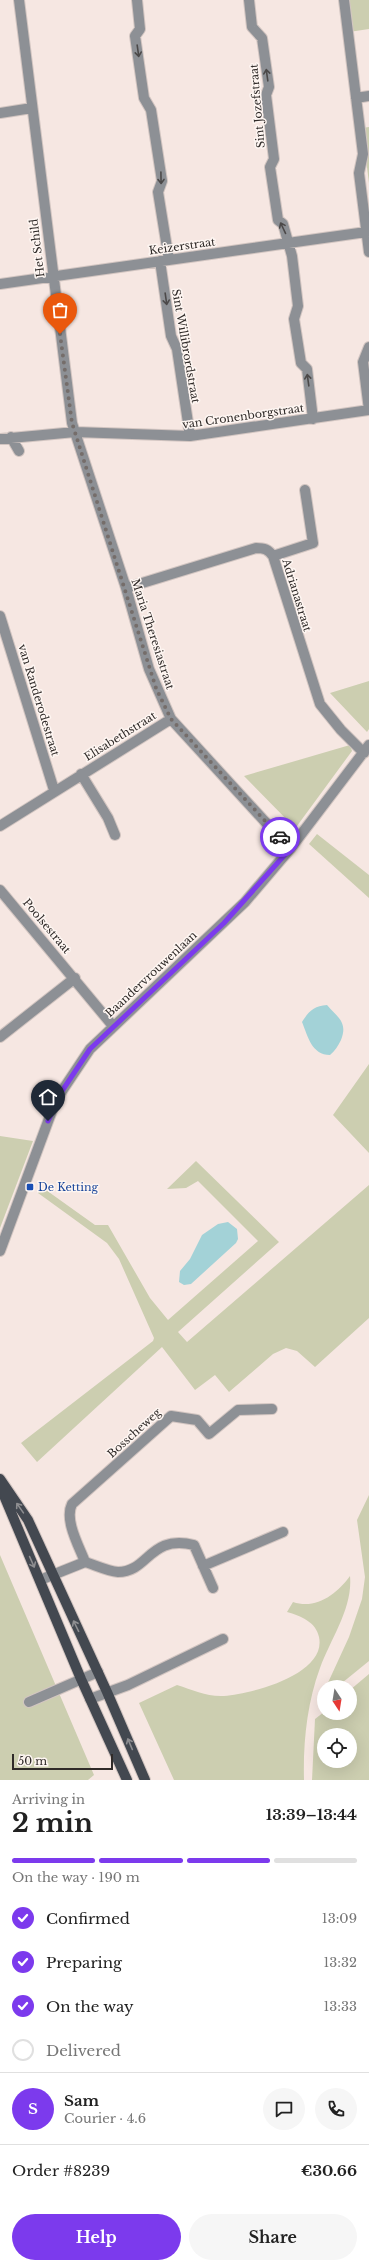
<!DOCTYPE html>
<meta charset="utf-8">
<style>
body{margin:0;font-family:"Libre Baskerville",serif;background:#f6f6f6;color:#222;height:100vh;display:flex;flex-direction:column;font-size:15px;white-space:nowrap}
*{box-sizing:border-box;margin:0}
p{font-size:13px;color:#767676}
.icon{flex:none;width:22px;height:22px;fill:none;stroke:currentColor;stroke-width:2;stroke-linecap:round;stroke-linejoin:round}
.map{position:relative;height:1780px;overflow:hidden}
.side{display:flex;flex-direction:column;background:#fff;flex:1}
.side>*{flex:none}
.needle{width:26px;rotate:168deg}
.tools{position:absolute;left:317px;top:1680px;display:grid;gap:8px}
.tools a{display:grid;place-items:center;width:40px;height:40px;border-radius:50%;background:#fff;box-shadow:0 4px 16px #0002;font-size:20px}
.scale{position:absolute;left:12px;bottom:10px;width:101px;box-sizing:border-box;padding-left:4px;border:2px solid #302b29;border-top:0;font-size:11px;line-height:14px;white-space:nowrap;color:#302b29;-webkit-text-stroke:3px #fef6f2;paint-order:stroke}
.pin{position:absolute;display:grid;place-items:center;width:34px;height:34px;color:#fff;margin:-41px -17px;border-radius:50% 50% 50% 0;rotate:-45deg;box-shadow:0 0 4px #0007}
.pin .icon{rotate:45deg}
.courier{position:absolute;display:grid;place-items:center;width:40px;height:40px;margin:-20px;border:3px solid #7c3aed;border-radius:50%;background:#fff;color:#222;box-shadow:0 1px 5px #0007}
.overview em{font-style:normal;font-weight:700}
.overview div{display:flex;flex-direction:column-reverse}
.overview{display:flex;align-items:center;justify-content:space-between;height:68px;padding:0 12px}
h1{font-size:26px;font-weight:700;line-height:30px}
.bar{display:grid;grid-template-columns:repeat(4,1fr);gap:6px 4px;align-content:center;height:48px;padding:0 12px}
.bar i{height:5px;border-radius:3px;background:#e0e0e0}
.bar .selected{background:#7c3aed}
.bar p{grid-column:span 4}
.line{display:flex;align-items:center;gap:10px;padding:0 12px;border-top:1px solid #e0e0e0}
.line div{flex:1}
.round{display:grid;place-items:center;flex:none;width:42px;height:42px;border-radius:21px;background:#f6f6f6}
ol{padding:0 12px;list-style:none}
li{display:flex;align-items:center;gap:12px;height:44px}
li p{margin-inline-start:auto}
li .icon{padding:4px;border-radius:50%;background:#7c3aed;color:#fff;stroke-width:4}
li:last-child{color:#767676}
li i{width:22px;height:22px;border:2px solid #e0e0e0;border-radius:50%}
.action{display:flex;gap:8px;margin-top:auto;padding:8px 12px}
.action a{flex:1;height:46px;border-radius:24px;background:#7c3aed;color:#fff;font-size:16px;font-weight:700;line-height:46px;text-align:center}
.action a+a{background:#f6f6f6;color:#222}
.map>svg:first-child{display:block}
</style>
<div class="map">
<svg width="369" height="1780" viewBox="0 0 369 1780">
<rect width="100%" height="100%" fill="#f6e7e2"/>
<path fill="#ccceb0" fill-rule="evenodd" d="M344 0H369V29L349 32Z
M369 127V183L362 128Z
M369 681V729L367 732 330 693Z
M350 745 352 751 297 826H293L244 776Z
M317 834 369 875V898L309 844Z
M369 1064V1153L333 1115Z
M0 1136 33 1141 0 1228Z
M196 1161 279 1242 178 1332 187 1342 369 1185V1318L315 1367 297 1351 286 1348 273 1354 229 1392 215 1375 195 1390 162 1347 37 1462 21 1443 153 1341 154 1338 119 1259 107 1243 38 1193 40 1188 46 1190 95 1225H108L150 1298 168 1320 258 1241 198 1181 186 1188 167 1189Z
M369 1495V1661L337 1687H326L349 1637 362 1599 365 1577 357 1520Z
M0 1555 94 1775 88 1780H0Z
M350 1576C353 1608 331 1638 320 1668 307 1703 303 1743 304 1780H174L139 1703 177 1685C193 1690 207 1697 224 1696 252 1694 327 1674 319 1637 316 1622 301 1616 287 1612L293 1602C316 1610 337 1594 350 1576Z
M369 1674V1780H312L315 1719 324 1712 350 1713V1690ZM324 1735H350V1761H324Z"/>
<path fill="#a3d2d7" d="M327 1005C338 1018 348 1022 341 1040 338 1046 335 1051 330 1055 312 1055 308 1037 302 1022 309 1011 314 1006 327 1005Z
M228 1222 237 1229 238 1239 236 1243 191 1284 184 1285 179 1282 180 1271 190 1259 202 1235 218 1224Z"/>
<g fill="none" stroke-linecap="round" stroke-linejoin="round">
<defs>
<path id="minor" d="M19 0 72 423 126 588 149 669 171 719 290 849
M137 0 140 29 135 36 144 98 151 110 162 181 158 192 169 260
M249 0 252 27 262 38 269 87 266 95 274 159 270 167 278 220 283 224 292 256 298 306 294 319 301 363 307 369 313 419
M344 0 363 154 359 173 369 252
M356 98 369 96
M0 113 32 108
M160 261 171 336 177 349 190 436
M0 284 366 232
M369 410 363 362 369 347
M11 437 19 451
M0 439 75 432 190 436 369 410
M273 556 313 543 305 490
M126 588 256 548C264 548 268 549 273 556L320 704 341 730 364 753
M0 616 54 790
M81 774 108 818 115 835
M0 826 171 719
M0 890 113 1026
M0 1037 75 978
M0 1251 53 1108 62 1091 90 1049 245 902 290 849 369 745
M85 1562C95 1565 107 1571 118 1572 149 1572 149 1534 194 1545L213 1588
M203 1566 283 1532
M40 1580 85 1562C79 1546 64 1520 72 1504L171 1416 197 1420 209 1434 238 1410 272 1409
M90 1699 128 1685 223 1639
M29 1702 98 1672"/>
<path id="major" d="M0 1479 28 1520 107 1692 145 1780
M0 1486 81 1679 127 1780"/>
</defs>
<use href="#minor" stroke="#d2c5c1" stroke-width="12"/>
<use href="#major" stroke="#d2c5c1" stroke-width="12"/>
<use href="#minor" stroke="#8d9095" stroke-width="10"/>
<use href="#major" stroke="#434850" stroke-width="10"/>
</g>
<defs><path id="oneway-shaft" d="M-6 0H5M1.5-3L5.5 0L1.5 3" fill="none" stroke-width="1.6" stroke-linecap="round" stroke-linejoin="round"/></defs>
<g stroke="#4c4949">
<use href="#oneway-shaft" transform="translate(138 51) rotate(82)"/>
<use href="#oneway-shaft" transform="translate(267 75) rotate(-98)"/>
<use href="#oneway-shaft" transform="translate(161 178) rotate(89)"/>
<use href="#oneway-shaft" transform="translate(283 228) rotate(-115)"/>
<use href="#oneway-shaft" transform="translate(166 299) rotate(82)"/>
<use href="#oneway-shaft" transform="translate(308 380) rotate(-98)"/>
</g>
<g stroke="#8e8e91">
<use href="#oneway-shaft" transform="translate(20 1508) rotate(-125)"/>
<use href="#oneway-shaft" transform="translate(32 1562) rotate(66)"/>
<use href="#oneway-shaft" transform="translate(76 1626) rotate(-116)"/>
<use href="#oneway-shaft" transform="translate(130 1744) rotate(-113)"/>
</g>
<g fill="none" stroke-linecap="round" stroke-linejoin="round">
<path stroke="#756d6a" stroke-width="4" stroke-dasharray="0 7.2" d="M60 334 72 423 156 688 171 719 280 837"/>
<path stroke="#7c3aed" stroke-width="5" d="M48 1121 62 1091 90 1049 224 923 290 849 280 837"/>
</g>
<rect fill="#1a4fb4" stroke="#fef6f2" stroke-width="1.5" x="26" y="1183" width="8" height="8" rx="2"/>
<g text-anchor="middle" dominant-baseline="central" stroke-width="3" stroke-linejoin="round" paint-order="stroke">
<g font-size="11" fill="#302b29" stroke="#fef6f2">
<text transform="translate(257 106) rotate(-95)">Sint Jozefstraat</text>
<text transform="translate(182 246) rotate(-8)">Keizerstraat</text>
<text transform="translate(37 248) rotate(-97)">Het Schild</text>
<text transform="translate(186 346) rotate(80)">Sint Willibrordstraat</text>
<text transform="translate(243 416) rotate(-8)">van Cronenborgstraat</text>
<text transform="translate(297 595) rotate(73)">Adrianastraat</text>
<text transform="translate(153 634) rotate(72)">Maria Theresiastraat</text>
<text transform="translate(39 700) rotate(73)">van Randerodestraat</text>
<text transform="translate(120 736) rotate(-32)">Elisabethstraat</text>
<text transform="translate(47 926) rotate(50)">Poolsestraat</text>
<text transform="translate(151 974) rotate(-43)">Baandervrouwenlaan</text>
<text transform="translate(134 1433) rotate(-42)">Bosscheweg</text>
</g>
<g font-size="11" fill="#164399" stroke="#fef6f2" text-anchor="start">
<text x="38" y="1187">De Ketting</text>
</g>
</g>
</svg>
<div class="tools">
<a><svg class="needle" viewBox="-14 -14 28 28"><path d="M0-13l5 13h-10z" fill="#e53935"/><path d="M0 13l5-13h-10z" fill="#767676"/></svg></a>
<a><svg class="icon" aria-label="locate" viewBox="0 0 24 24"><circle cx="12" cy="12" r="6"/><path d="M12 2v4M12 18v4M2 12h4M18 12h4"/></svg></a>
</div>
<div class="scale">50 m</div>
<div class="pin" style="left:60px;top:334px;background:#ea580c"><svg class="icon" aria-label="bag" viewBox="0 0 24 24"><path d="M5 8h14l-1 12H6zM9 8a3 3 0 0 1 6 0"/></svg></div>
<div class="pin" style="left:48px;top:1121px;background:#1f2937"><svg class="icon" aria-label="home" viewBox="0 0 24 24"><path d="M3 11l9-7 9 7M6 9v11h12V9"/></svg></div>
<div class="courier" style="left:280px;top:837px"><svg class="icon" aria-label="car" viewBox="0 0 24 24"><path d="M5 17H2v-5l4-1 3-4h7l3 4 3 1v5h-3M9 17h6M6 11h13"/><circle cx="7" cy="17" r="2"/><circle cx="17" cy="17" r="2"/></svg></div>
</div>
<section class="side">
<div class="overview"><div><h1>2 min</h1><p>Arriving in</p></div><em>13:39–13:44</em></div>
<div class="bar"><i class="selected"></i><i class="selected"></i><i class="selected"></i><i></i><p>On the way · 190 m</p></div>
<ol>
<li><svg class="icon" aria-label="check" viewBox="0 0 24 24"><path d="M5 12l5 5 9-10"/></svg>Confirmed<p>13:09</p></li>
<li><svg class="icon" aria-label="check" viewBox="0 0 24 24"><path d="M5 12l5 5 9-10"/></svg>Preparing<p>13:32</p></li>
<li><svg class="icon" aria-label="check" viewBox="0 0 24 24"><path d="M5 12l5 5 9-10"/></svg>On the way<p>13:33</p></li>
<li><i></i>Delivered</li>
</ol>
<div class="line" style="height:72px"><b class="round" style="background:#7c3aed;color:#fff">S</b><div><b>Sam</b><p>Courier · 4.6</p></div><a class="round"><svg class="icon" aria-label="chat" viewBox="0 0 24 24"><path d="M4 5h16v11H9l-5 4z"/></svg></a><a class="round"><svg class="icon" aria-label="phone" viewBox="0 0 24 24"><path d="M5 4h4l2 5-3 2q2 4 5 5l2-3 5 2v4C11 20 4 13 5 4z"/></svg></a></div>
<div class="line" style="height:52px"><div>Order #8239</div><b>€30.66</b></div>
<div class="action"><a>Help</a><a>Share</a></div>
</section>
